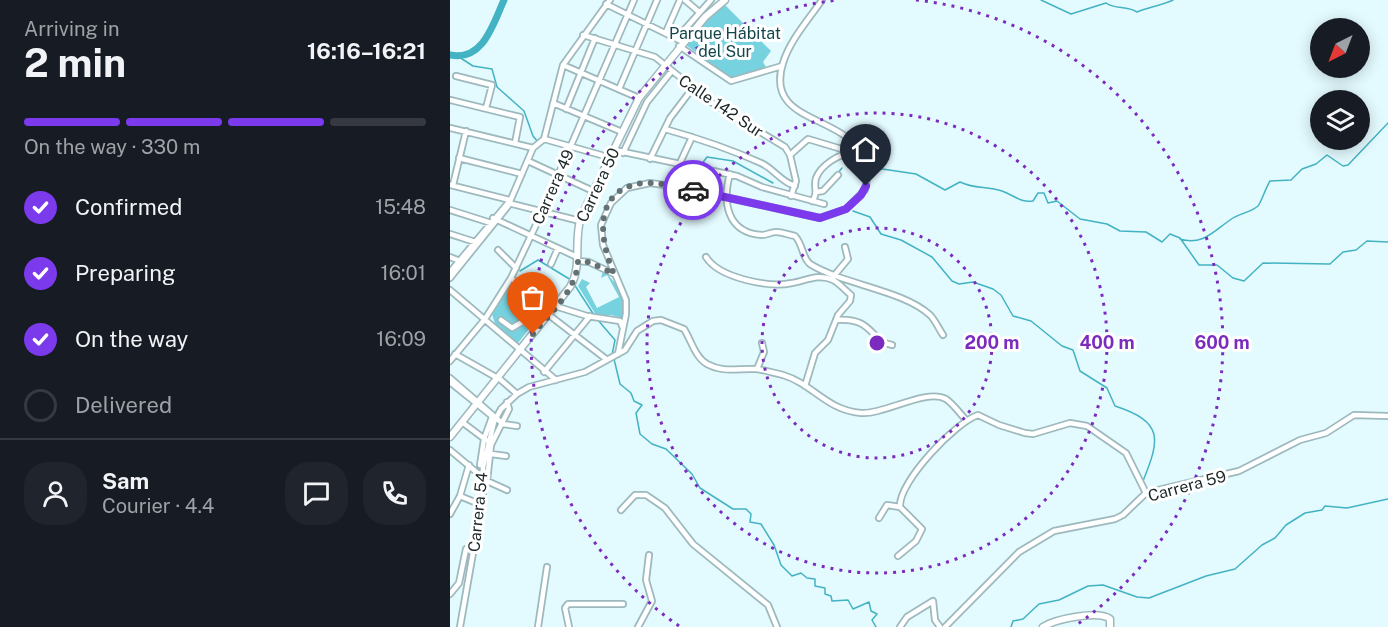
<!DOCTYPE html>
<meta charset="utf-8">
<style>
body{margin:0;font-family:"Public Sans",sans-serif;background:#20242c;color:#f1f3f6;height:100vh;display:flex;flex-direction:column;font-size:22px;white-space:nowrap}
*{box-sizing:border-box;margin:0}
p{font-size:20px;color:#9ea1a6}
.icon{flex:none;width:33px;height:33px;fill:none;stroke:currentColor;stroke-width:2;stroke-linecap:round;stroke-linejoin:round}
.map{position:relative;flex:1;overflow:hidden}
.side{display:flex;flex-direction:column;background:#171b24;width:450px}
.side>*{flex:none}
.needle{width:39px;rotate:222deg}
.fabs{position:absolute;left:860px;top:18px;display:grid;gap:12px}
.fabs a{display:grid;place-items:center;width:60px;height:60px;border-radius:50%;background:#171b24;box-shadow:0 3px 15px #0003;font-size:30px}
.pin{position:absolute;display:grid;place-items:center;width:51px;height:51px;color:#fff;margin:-62px -26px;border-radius:50% 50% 50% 0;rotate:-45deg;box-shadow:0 0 6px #0007}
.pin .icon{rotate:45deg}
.courier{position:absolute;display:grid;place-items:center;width:60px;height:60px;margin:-30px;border:4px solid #7c3aed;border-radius:50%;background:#fff;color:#222;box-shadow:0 2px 8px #0007}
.summary em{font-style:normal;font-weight:700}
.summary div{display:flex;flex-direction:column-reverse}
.summary{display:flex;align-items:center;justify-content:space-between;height:102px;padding:0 24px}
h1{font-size:39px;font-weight:700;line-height:45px}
.bar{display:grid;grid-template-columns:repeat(4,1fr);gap:9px 6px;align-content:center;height:72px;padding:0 24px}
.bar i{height:8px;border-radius:4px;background:#363941}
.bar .on{background:#7c3aed}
.bar p{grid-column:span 4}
.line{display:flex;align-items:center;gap:15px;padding:0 24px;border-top:2px solid #363941}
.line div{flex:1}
.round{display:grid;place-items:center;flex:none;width:63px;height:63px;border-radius:24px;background:#20242c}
ol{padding:0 24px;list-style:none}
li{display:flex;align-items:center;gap:18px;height:66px}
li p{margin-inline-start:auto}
li .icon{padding:6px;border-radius:50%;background:#7c3aed;color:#fff;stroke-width:4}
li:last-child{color:#9ea1a6}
li i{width:33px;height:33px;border:3px solid #363941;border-radius:50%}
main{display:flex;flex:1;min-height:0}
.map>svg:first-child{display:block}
</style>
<main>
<section class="side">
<div class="summary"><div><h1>2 min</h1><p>Arriving in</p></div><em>16:16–16:21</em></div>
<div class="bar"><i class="on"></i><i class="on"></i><i class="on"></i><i></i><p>On the way · 330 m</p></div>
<ol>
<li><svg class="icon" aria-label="check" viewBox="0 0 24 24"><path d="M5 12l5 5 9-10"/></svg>Confirmed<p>15:48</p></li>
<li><svg class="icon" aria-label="check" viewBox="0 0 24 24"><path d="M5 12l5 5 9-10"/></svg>Preparing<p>16:01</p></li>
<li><svg class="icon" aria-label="check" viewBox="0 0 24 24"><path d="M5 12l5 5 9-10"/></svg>On the way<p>16:09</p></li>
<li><i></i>Delivered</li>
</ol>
<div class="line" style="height:108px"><a class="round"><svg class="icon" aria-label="person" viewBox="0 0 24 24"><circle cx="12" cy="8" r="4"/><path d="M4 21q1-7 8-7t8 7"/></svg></a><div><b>Sam</b><p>Courier · 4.4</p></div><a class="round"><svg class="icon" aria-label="chat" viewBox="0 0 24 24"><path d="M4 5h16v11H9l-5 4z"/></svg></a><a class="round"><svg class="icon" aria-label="phone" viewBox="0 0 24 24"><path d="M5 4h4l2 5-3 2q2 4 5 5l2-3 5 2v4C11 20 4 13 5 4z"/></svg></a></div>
</section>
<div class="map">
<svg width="938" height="627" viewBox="0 0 938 627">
<rect width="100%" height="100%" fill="#e3fafe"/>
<path fill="#77d2e0" d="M274 4 321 51 313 62 316 67 283 80 236 45 240 37Z
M153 271C168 283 178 299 173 318L161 315H146L128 286 132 279 140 283 136 287 147 308 169 297 157 275 151 278Z
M61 284 94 310 68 343 45 324 42 314Z"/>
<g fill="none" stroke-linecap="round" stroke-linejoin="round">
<path stroke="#43b3c3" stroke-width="1.5" d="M591 0 621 14 656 3C666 10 676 5 687 12 699 7 710 6 723 0
M9 57 23 66 42 69 47 87 74 111 83 136 88 142
M251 165 257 157 283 161 323 183
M419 167 466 174 495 190 510 182C524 189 537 186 552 191 564 195 570 203 583 201L588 193H594L598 203 607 201 630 219 657 224 670 231 696 232 712 242 720 234 730 238 749 265H767L783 278 794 281 813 263 880 264 893 252 906 250 917 241 938 242
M387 174 392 168
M403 211 420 217 431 234 451 240 482 257 502 281 509 284 523 282 543 289 551 295 563 316 581 321 612 346 623 350 630 371 657 388 665 406C714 422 710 439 693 481
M730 239C752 246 764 231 780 220 789 213 800 213 808 206 811 203 816 187 820 181L841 180 852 169 866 164 877 155 893 166 898 165 938 123
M70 271 88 260 121 280
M124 284 144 315
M147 319 165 340 162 355
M164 359 170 384 181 393 184 401 192 405 186 413 190 434 202 444 216 449 242 474 250 488 283 509H296L301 514 300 522 311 524 324 545 331 565 342 576 351 573 357 578 365 579V586L375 588V594L381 596 382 601 398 600 403 609 419 602 421 611 427 614 422 620 426 627
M561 627 563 621 573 619 589 604 609 600 638 586 653 585 687 597 699 598 756 576 785 569 812 545 825 538 836 525 855 513 872 510 875 506 897 508 938 499"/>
<path stroke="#43b3c3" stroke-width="7" d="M0 55C33 62 43 24 54 0"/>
<defs>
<path id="street" d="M235 0 249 12
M156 4 233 42
M216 32 230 0
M133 35 205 57 261 102 335 147 340 155
M227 38 261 0
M229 46 281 81 332 66
M113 65 189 98
M6 76 42 85 36 108
M169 89 207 0
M0 100 70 117 65 143
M103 103 172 132
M116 109 145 38
M0 128 83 148
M215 129C247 138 280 149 311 163 324 169 331 182 345 186
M94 139 151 155
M164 150 287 176 312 187 374 204
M173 153 197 102 221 72
M9 158 72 174
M200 159 220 118 242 89
M78 161 143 191
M229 165 242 137
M280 174C272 202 277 233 312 235 317 235 321 232 326 232 332 232 339 235 345 236 353 244 352 258 360 264 394 285 453 290 480 315 485 320 489 329 493 335
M0 185 60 200
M3 185 16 131
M366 192 373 191 388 175
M341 196 346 181 340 155 358 139 405 153
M362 201C369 193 363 187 366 178 371 165 389 154 401 153
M58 203 130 221
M0 210 41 223
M43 218 127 257
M0 234 25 242
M48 250 66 268
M0 257 10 261
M256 257C269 278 319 288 342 283 355 281 369 273 383 280 389 283 395 290 401 295L400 301 388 315 378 340 365 353 355 386
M128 261 139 262 164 274
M101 264 108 248
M0 272 58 203
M383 277 398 259 395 247
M0 278 58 206 83 148 94 139 113 65 160 0
M61 278 101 311
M0 290 106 380
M71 295 81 305 78 315 80 323
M105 306 137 316 170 321 172 326
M99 315 156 359
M51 320 62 328 72 322H79
M386 320C424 317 419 341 442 345
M5 354 51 380 67 394
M168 354 176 314V300L153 245 151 225 161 203 177 188 200 183 229 187 370 218 396 209 415 190C417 183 417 175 416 168 409 112 312 129 333 63 340 40 359 19 372 0
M0 361 35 319 61 278 93 210 184 0
M307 369 314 352 312 343
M94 372 140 316
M0 378 53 424 67 426
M0 382 43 417
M12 422 36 440
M0 450 37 481 57 490
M41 454 56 456
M30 465 34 439 42 417
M37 481 41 445 59 409 57 402
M10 496 29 504
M450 507C448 482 506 422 528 415L549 425 575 433 583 434 620 423 637 426 676 453 696 493
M171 510 185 495H196L215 508 243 544 318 605 327 627
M0 514 10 496 19 465
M429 518 437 505 450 507 472 529 466 541 448 556
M0 594 9 583 16 549 25 544
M10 627 33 496V467L44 422 51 409 67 394 79 387 135 372 175 350 187 331 203 321 211 320 234 329C241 340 245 357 257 364 274 373 287 368 306 369 315 370 324 373 333 375 363 384 376 410 411 413 434 415 476 388 496 399 503 404 509 412 515 419
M88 627 97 567
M119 627 115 608 118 604H173
M188 627 202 601 196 580 199 555
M450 627 457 617 483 601 485 620 490 627
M495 627 569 552 604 531 665 519 673 515 696 493 789 471 850 440 876 433 904 415 938 416"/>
<path id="secondary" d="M0 437 120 287C133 265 123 240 131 217L189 98 255 17 275 0
M593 627C605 619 649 610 660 619V627"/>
</defs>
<use href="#street" stroke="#9db9bd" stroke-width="8"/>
<use href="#secondary" stroke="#9db9bd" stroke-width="9"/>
<use href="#street" stroke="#fff" stroke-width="4.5"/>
<use href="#secondary" stroke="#fff" stroke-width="6"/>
</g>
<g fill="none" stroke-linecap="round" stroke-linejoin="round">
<path stroke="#627173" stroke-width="6" stroke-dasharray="0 10.8" d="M83 334C100 313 127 290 128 261L139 262 164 274C151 244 141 194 187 184 205 181 225 186 243 190"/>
<path stroke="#7c3aed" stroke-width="8" d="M243 190 370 218 396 209 411 195 416 186"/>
</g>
<g fill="none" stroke="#7b2cbf" stroke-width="3" stroke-dasharray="3 6">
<circle cx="427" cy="343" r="115"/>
<circle cx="427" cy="343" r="230"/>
<path d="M229 626A345 345 0 0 1 388 0M466 0A345 345 0 0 1 625 626"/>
</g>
<g text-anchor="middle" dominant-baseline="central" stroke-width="6" stroke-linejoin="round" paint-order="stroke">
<g font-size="16" fill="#12444b" stroke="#fff">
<text x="275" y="33">Parque Hábitat<tspan x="275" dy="18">del Sur</tspan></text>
</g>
<g font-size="16" fill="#1c2728" stroke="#fff">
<text transform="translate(271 106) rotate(34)">Calle 142 Sur</text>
<text transform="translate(148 185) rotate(-65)">Carrera 50</text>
<text transform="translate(103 187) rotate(-66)">Carrera 49</text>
<text transform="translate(737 486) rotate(-15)">Carrera 59</text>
<text transform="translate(28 512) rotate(-84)">Carrera 54</text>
</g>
</g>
<circle cx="427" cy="343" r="9" fill="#7b2cbf" stroke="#fff" stroke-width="3"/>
<g font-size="18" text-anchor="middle" font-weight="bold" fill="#7b2cbf" stroke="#fff" stroke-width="6" stroke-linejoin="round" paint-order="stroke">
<text x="542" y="349">200 m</text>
<text x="657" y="349">400 m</text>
<text x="772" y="349">600 m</text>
</g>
</svg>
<div class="fabs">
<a><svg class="needle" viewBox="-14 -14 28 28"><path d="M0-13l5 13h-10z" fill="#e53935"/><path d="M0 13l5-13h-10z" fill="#9ea1a6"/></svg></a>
<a><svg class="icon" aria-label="layers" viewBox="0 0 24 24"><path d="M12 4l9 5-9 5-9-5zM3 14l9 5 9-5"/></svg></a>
</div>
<div class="pin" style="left:83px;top:334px;background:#ea580c"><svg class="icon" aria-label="bag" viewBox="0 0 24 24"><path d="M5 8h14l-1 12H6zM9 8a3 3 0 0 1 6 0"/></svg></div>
<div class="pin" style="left:416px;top:186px;background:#1f2937"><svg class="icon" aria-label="home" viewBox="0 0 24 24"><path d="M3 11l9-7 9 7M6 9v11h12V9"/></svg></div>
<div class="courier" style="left:243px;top:190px"><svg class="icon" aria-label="car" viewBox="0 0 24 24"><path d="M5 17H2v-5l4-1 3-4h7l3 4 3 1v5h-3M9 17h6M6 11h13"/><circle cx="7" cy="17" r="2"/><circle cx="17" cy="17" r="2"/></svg></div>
</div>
</main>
